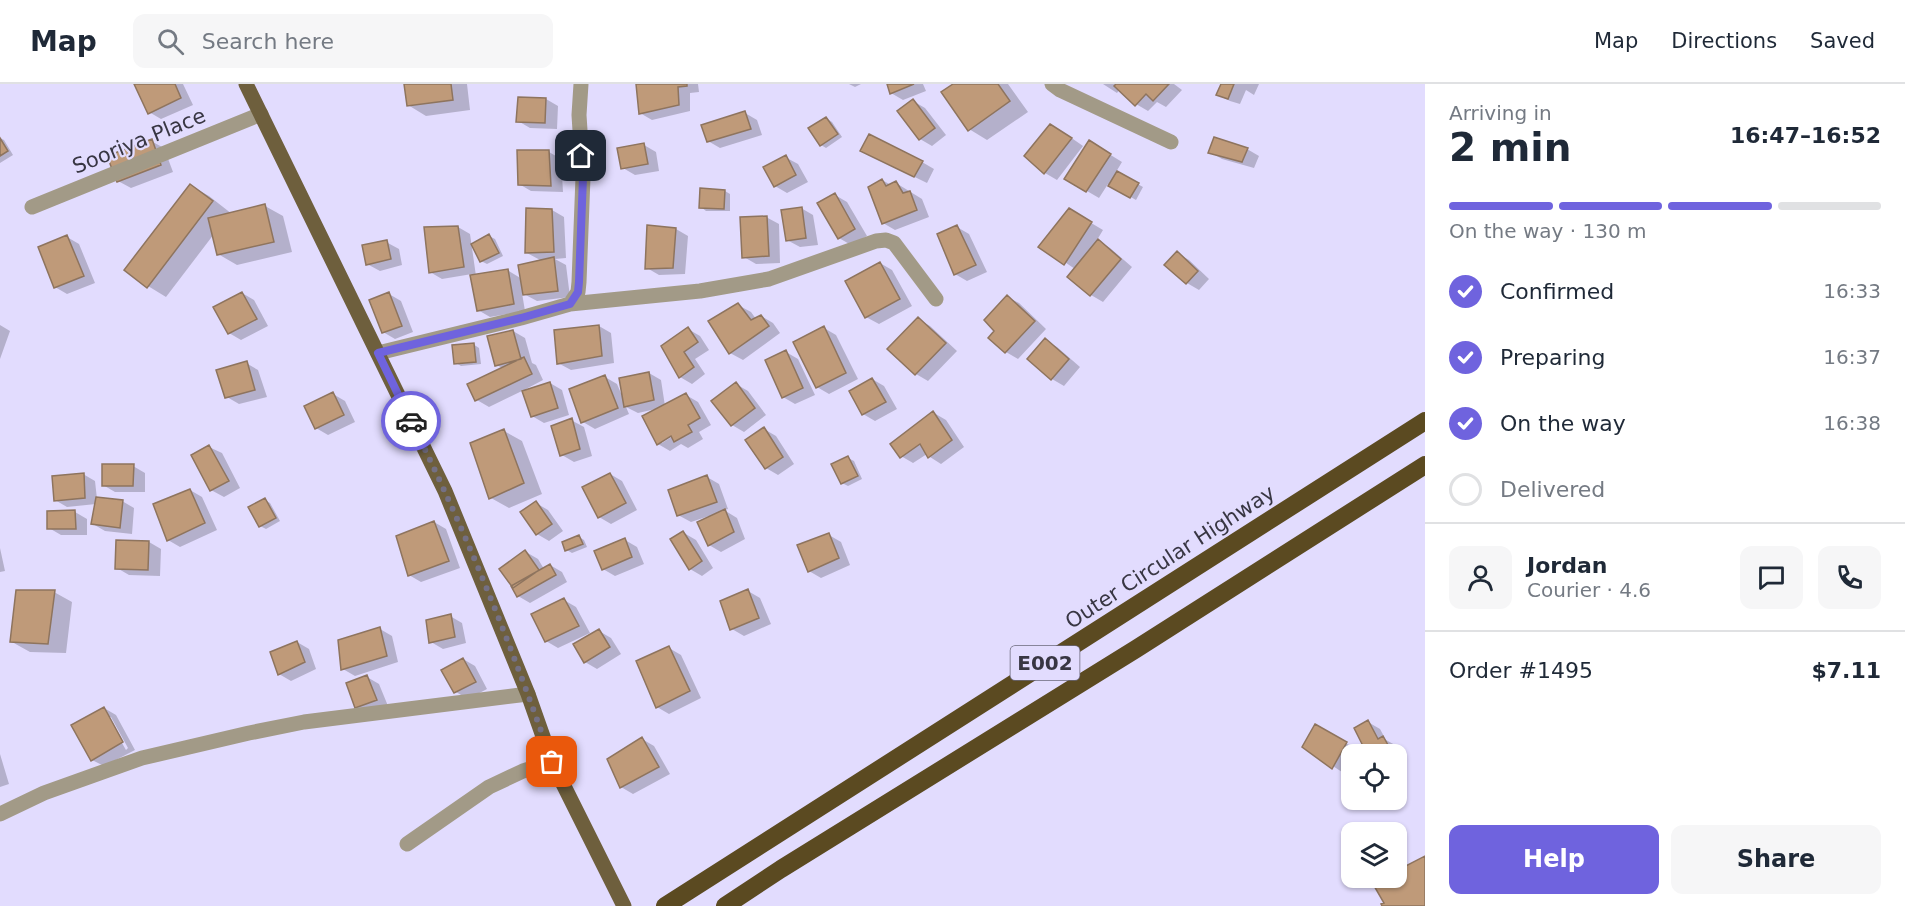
<!DOCTYPE html>
<meta charset="utf-8">
<style>
body{margin:0;font-family:"DejaVu Sans",sans-serif;background:#f6f6f7;color:#1f2937;height:100vh;display:flex;flex-direction:column;font-size:22px;white-space:nowrap}
*{box-sizing:border-box;margin:0}
p{font-size:20px;color:#747a83}
.icon{flex:none;width:33px;height:33px;fill:none;stroke:currentColor;stroke-width:2;stroke-linecap:round;stroke-linejoin:round}
.map{position:relative;flex:1;overflow:hidden}
.panel{display:flex;flex-direction:column;background:#fff;width:480px}
.panel>*{flex:none}
.fabs{position:absolute;left:1341px;top:660px;display:grid;gap:12px}
.fabs a{display:grid;place-items:center;width:66px;height:66px;border-radius:12px;background:#fff;box-shadow:0 2px 4px #0004;font-size:30px}
.pin{position:absolute;display:grid;place-items:center;width:51px;height:51px;color:#fff;margin:-26px;border-radius:12px;box-shadow:0 3px 9px #0006}
.courier{position:absolute;display:grid;place-items:center;width:60px;height:60px;margin:-30px;border:4px solid #6f63de;border-radius:50%;background:#fff;color:#222;box-shadow:0 2px 8px #0007}
.summary em{font-style:normal;font-weight:600}
.summary div{display:flex;flex-direction:column-reverse}
.summary{display:flex;align-items:center;justify-content:space-between;height:102px;padding:0 24px}
h1{font-size:39px;font-weight:600;line-height:45px}
.bar{display:grid;grid-template-columns:repeat(4,1fr);gap:9px 6px;align-content:center;height:72px;padding:0 24px}
.bar i{height:8px;border-radius:4px;background:#e0e1e3}
.bar .current{background:#6f63de}
.bar p{grid-column:span 4}
.line{display:flex;align-items:center;gap:15px;padding:0 24px;border-top:2px solid #e0e1e3}
.line div{flex:1}
.round{display:grid;place-items:center;flex:none;width:63px;height:63px;border-radius:12px;background:#f6f6f7}
ol{padding:0 24px;list-style:none}
li{display:flex;align-items:center;gap:18px;height:66px}
li p{margin-inline-start:auto}
li .icon{padding:6px;border-radius:50%;background:#6f63de;color:#fff;stroke-width:4}
li:last-child{color:#747a83}
li i{width:33px;height:33px;border:3px solid #e0e1e3;border-radius:50%}
.primary-button{display:flex;gap:12px;margin-top:auto;padding:12px 24px}
.primary-button a{flex:1;height:69px;border-radius:12px;background:#6f63de;color:#fff;font-size:24px;font-weight:600;line-height:69px;text-align:center}
.primary-button a+a{background:#f6f6f7;color:#1f2937}
header{display:flex;align-items:center;gap:36px;box-sizing:border-box;height:84px;padding:0 30px;background:#fff;border-bottom:2px solid #e0e1e3}
header strong{font-size:28px}
nav{display:flex;gap:33px;margin-inline-start:auto;font-size:21px}
.search{width:420px;height:54px;background:#f6f6f7;display:flex;align-items:center;gap:15px;box-sizing:border-box;padding:0 21px;border-radius:12px;color:#747a83;font-size:22px}
main{display:flex;flex:1;min-height:0}
.map>svg:first-child{display:block}
</style>
<header>
<strong>Map</strong>
<div class="search"><svg class="icon" aria-label="search" viewBox="0 0 24 24"><circle cx="10" cy="10" r="6"/><path d="M15 15l6 6"/></svg>Search here</div>
<nav><a>Map</a><a>Directions</a><a>Saved</a></nav>
</header>
<main>
<div class="map">
<svg width="1425" height="822" viewBox="0 0 1425 822">
<rect width="100%" height="100%" fill="#e2dcfe"/>
<path fill="#0003" fill-rule="evenodd" d="M135 0H183L193 21 161 35 149 28Z
M405 0H467L470 26 426 32 408 21Z
M638 0H698L699 8 690 9V27L652 36 640 29Z
M849 0H861L855 3Z
M888 0H923L926 7 903 16 891 9Z
M956 0H1008L1028 28 987 56 969 45Z
M1103 0H1174L1182 6 1166 23 1157 18 1148 27 1136 20 1120 5 1117 9Z
M1223 0H1259L1254 11 1246 6 1240 20 1230 17 1218 11Z
M519 15H546L558 22 557 45 530 44 518 37Z
M913 17 925 24 946 51 932 62 920 55Z
M745 29 757 36 762 51 720 64 708 57Z
M826 34 832 38 842 53 826 64 821 61Z
M1063 48 1083 62 1057 96 1045 89 1026 72Z
M0 54 4 56 13 71 0 79Z
M151 57 164 64 173 88 131 104 118 97Z
M644 61 656 68 659 87 635 91 623 84Z
M1101 65 1122 78 1116 88 1143 103 1136 116 1108 100 1099 114 1087 107Z
M1247 65 1259 72 1254 84 1222 75 1210 68Z
M549 68 561 75 563 108 531 107 519 100Z
M785 73 798 80 808 98 787 109 775 102Z
M874 73 922 78 934 85 927 99Z
M882 96 891 101 896 99 922 115 929 133 895 146 883 139Z
M191 102 209 112 232 130 265 122 283 132 292 168 237 181 218 170 214 150 166 213 148 202Z
M725 107 730 110V127H706L701 123Z
M835 111 847 118 867 152 851 161 839 154Z
M801 124 813 131 818 161 800 163 787 156Z
M552 126 564 133 566 174 555 175 566 181 570 213 537 217 522 209 525 227 490 233 478 226 472 190 442 195 430 188 458 143 470 150 476 192 507 186 522 195 542 177 527 169Z
M766 133 779 140 780 179 756 180 744 173Z
M1081 133 1103 146 1097 156 1110 164 1132 183 1103 218 1091 211 1075 185 1041 162Z
M649 143 676 145 688 152 685 190 659 191 647 184Z
M957 143 969 150 987 188 967 197 955 190Z
M489 152 495 155 503 172 487 180 481 177Z
M67 153 79 160 95 199 67 210 55 203Z
M386 158 399 165 402 181 380 187 367 180Z
M1177 169 1189 176 1209 195 1199 206 1187 199Z
M880 179 892 186 912 222 879 240 866 233 847 198Z
M242 209 254 216 268 242 241 256 229 249Z
M389 210 401 217 413 248 395 255 383 248Z
M1007 213 1019 219 1046 245 1018 275 1006 268 996 246Z
M738 221 751 228 756 235 761 232 773 239 780 249 743 276 730 269Z
M918 235 930 242 957 267 928 297 916 290 890 265Z
M0 241 10 247 0 275Z
M599 242 611 249 614 279 571 286 558 279Z
M824 244 836 251 858 295 829 310 817 303Z
M688 245 700 252 709 266 695 275 705 290 692 300 680 293 663 263Z
M513 247 525 254 532 279 536 281 543 296 526 305V307L550 299 562 306 569 331 544 339 532 332 524 306 489 323 477 316 503 284 496 281Z
M1045 256 1057 263 1080 283 1064 302 1052 295Z
M473 260 479 264 481 280 461 282 456 279Z
M786 268 798 275 815 311 795 320 783 313Z
M246 279 258 286 267 313 239 320 227 313Z
M649 289 661 296 665 322 686 311 698 318 711 341 699 348 703 355 688 364 681 360 670 367 658 360 656 325 638 329 626 323 629 330 595 345 583 338 571 306 605 293 617 300 623 314ZM677 347 678 349 662 359V356Z
M872 295 884 302 897 325 875 337 863 330Z
M736 300 748 307 766 331 744 348 732 341Z
M333 310 345 317 355 338 328 351 316 344Z
M934 329 946 336 964 363 941 380 930 373 927 370 913 379 901 372Z
M571 336 584 343 592 372 574 378 562 371Z
M764 345 776 352 794 380 778 391 766 384Z
M504 347 522 357 542 410 509 424 491 414Z
M209 363 222 369 240 404 224 413 211 406Z
M848 374 854 377 862 395 848 402 842 399Z
M133 382 145 389V408H115L103 401Z
M83 390 95 397 97 415 122 417 134 424 132 450 105 447 93 440 96 420 67 423 55 416Z
M610 390 622 397 637 426 611 440 599 433Z
M707 393 719 400 728 425 724 426 737 434 745 455 721 468 709 461V432L691 438 678 431Z
M190 406 202 413 217 446 180 463 168 456Z
M265 416 270 419 280 437 266 445 260 442Z
M536 419 548 426 563 447 549 457 537 450 522 429Z
M75 428 87 435V451H61L49 444Z
M434 438 446 445 460 484 421 498 409 491Z
M684 449 696 456 713 484 702 492 690 485Z
M829 451 841 458 850 481 821 494 809 487Z
M579 453 584 456 587 463 572 469 567 466Z
M625 456 637 463 644 480 615 492 603 485Z
M149 458 161 465 160 492 129 491 117 484Z
M0 464 5 487 0 488Z
M526 468 538 475 544 485 550 481 562 488 567 498 530 519 518 512Z
M748 507 760 514 771 540 744 552 732 545 722 518Z
M54 508 72 518 66 569 30 568 12 558Z
M564 516 576 523 590 549 558 564 546 557Z
M450 532 462 539 466 559 443 565 431 558Z
M380 545 392 552 398 578 355 592 343 585Z
M599 547 611 554 621 570 597 585 585 578Z
M297 558 309 565 316 585 291 597 279 590Z
M669 564 681 571 701 614 669 630 657 623Z
M463 575 475 582 487 605 468 615 456 608 443 586Z
M367 593 379 600 388 622 369 630 356 623Z
M104 624 116 631 135 666 104 682 92 676ZM107 633H111L128 664 126 666Z
M1368 638 1380 645 1386 656 1395 661 1404 677 1398 680 1404 690 1396 694V670H1363L1362 669 1367 667Z
M1315 642 1358 666 1355 670H1352V678L1345 690 1304 663Z
M642 655 654 662 670 690 633 710 621 703Z
M0 670 9 700 0 703Z"/>
<path fill="#bf9a79" stroke="#8e745e" stroke-width="1.5" d="M134 0H175L181 14 148 30Z
M404 0H451L453 16 407 22Z
M636 0H687V2L678 3 679 21 639 30Z
M887 0H914L890 10Z
M953 0H998L1010 17 968 47 941 8Z
M1116 0H1169L1153 17 1146 10 1135 22 1114 2Z
M1221 0H1234L1228 15 1216 11Z
M518 13 546 14 545 39 516 38Z
M913 15 935 44 919 56 897 27Z
M745 27 751 45 707 58 701 41Z
M826 33 838 50 820 62 808 44Z
M1050 40 1072 54 1044 90 1024 72Z
M869 50 923 77 914 93 860 67Z
M1214 53 1248 64 1242 78 1208 69Z
M0 54 8 67 0 72Z
M152 55 161 81 117 98 107 72Z
M1089 56 1111 70 1086 108 1064 95Z
M644 59 648 80 621 85 617 64Z
M517 66H549L551 102 518 101Z
M786 71 796 91 774 103 763 83Z
M1117 87 1139 99 1130 114 1108 102Z
M882 95 886 102 896 97 903 109 910 107 917 126 882 140 868 103Z
M190 100 213 117 147 204 124 186Z
M700 104 725 106 724 125 699 124Z
M835 109 855 145 838 155 817 119Z
M265 120 274 158 217 171 208 134Z
M802 123 806 154 786 157 781 126Z
M526 124 552 125 554 168 525 169Z
M1069 124 1092 138 1064 181 1038 163Z
M767 132 769 172 742 174 740 133Z
M647 141 676 144 673 184 645 185Z
M957 141 976 181 954 191 937 150Z
M458 142 464 183 429 189 424 143Z
M489 150 499 169 480 178 471 160Z
M67 151 84 192 54 204 38 163Z
M1098 155 1121 175 1090 212 1067 193Z
M387 156 391 175 366 181 362 161Z
M1177 167 1198 187 1186 200 1164 181Z
M554 173 558 207 523 211 518 181Z
M880 178 900 215 865 234 845 197Z
M508 185 514 220 477 227 470 191Z
M242 208 257 235 228 250 213 223Z
M389 208 402 242 382 249 369 216Z
M1007 211 1035 237 1005 269 988 254 994 247 984 236Z
M738 219 751 236 761 231 769 242 729 270 708 237Z
M918 233 946 259 915 291 887 265Z
M599 241 602 272 557 280 554 246Z
M824 242 846 289 816 304 793 258Z
M688 243 698 258 684 268 694 283 679 294 661 262Z
M513 246 521 275 495 282 487 252Z
M1045 254 1069 275 1051 296 1027 275Z
M474 259 476 278 454 280 452 261Z
M786 266 803 304 782 314 765 276Z
M524 273 532 290 475 317 467 300Z
M247 277 255 306 225 314 216 286Z
M649 288 654 316 624 323 619 294Z
M605 291 618 324 581 339 569 305Z
M872 294 886 318 862 331 849 307Z
M550 298 558 324 531 333 522 307Z
M736 298 755 324 731 342 711 317Z
M333 308 344 331 315 345 304 322Z
M686 309 700 334 688 341 692 348 674 358 671 352 657 361 642 332Z
M933 327 952 356 928 374 920 360 900 374 890 360Z
M572 334 580 365 560 372 551 342Z
M764 343 783 373 765 385 745 356Z
M504 345 524 399 489 415 470 359Z
M209 361 229 397 210 407 191 371Z
M848 372 858 392 841 400 831 380Z
M102 380H134L133 402H102Z
M84 389 85 414 54 417 52 392Z
M610 389 626 419 598 434 582 403Z
M707 391 717 418 677 432 668 406Z
M190 405 205 439 167 457 153 420Z
M96 413 123 416 120 444 91 440Z
M265 414 276 434 259 443 248 423Z
M536 417 552 440 536 451 520 428Z
M725 425 734 448 708 462 697 438Z
M75 426 76 445H47V427Z
M434 437 449 477 408 492 396 452Z
M683 447 702 477 689 486 670 455Z
M829 449 839 474 808 488 797 461Z
M579 451 583 460 565 467 562 458Z
M625 454 632 473 602 486 594 467Z
M116 456 149 457 148 486 115 485Z
M525 466 539 486 513 504 499 485Z
M550 480 556 491 517 513 511 502Z
M748 505 759 534 730 546 720 517Z
M16 506H55L48 560 10 558Z
M564 514 579 542 545 558 531 530Z
M451 530 455 553 429 559 426 536Z
M380 543 387 572 341 586 338 556Z
M599 545 610 563 584 579 573 560Z
M297 557 305 578 278 591 270 568Z
M669 562 690 607 656 624 636 577Z
M463 574 476 598 454 609 441 586Z
M367 591 377 616 355 624 346 599Z
M104 623 123 658 91 677 71 641Z
M1368 636 1378 655 1383 652 1393 670H1361L1360 668 1365 666 1354 644Z
M1315 640 1347 658 1332 685 1302 663Z
M642 653 659 683 620 704 607 675Z
M1425 772V822H1382L1381 820 1384 819 1373 800 1385 794H1396V787Z"/>
<g fill="none" stroke-linecap="round" stroke-linejoin="round">
<path stroke="#a29a87" stroke-width="15" d="M1052 0 1060 6 1171 58
M32 123 261 30
M570 220 700 207 769 195 876 157 886 156 894 159 936 215
M378 269 521 234 570 220 578 208 579 198 583 93 579 31 581 0
M0 730 44 709 142 674 249 649 304 638 528 610
M407 760 489 703 523 687 552 678"/>
<path stroke="#6e5f3d" stroke-width="15" d="M246 0 445 407 528 610 552 678 624 822"/>
<path stroke="#5b4a21" stroke-width="18" d="M665 822 1425 337
M725 822 781 785 1136 565 1425 381"/>
</g>
<g fill="none" stroke-linecap="round" stroke-linejoin="round">
<path stroke="#747084" stroke-width="6" stroke-dasharray="0 10.8" d="M411 337C466 447 512 563 552 678"/>
<path stroke="#6f63de" stroke-width="8" d="M411 337 378 269 521 234 570 220 578 208 579 198 583 93 581 72"/>
</g>
<g text-anchor="middle" dominant-baseline="central" stroke-width="4.5" stroke-linejoin="round" paint-order="stroke">
<rect fill="#e2dcfe" stroke="#6b687b" stroke-width="1.5" x="1010.5" y="562" width="69" height="34" rx="4.5"/>
<g font-size="20" font-weight="bold" fill="#383643">
<text x="1045" y="579">E002</text>
</g>
<g font-size="21" fill="#383643" stroke="#e2dcfe">
<text transform="translate(139 57) rotate(-22)">Sooriya Place</text>
<text transform="translate(1170 473) rotate(-33)">Outer Circular Highway</text>
</g>
</g>
</svg>
<div class="fabs">
<a><svg class="icon" aria-label="locate" viewBox="0 0 24 24"><circle cx="12" cy="12" r="6"/><path d="M12 2v4M12 18v4M2 12h4M18 12h4"/></svg></a>
<a><svg class="icon" aria-label="layers" viewBox="0 0 24 24"><path d="M12 4l9 5-9 5-9-5zM3 14l9 5 9-5"/></svg></a>
</div>
<div class="pin" style="left:552px;top:678px;background:#ea580c"><svg class="icon" aria-label="bag" viewBox="0 0 24 24"><path d="M5 8h14l-1 12H6zM9 8a3 3 0 0 1 6 0"/></svg></div>
<div class="pin" style="left:581px;top:72px;background:#1f2937"><svg class="icon" aria-label="home" viewBox="0 0 24 24"><path d="M3 11l9-7 9 7M6 9v11h12V9"/></svg></div>
<div class="courier" style="left:411px;top:337px"><svg class="icon" aria-label="car" viewBox="0 0 24 24"><path d="M5 17H2v-5l4-1 3-4h7l3 4 3 1v5h-3M9 17h6M6 11h13"/><circle cx="7" cy="17" r="2"/><circle cx="17" cy="17" r="2"/></svg></div>
</div>
<section class="panel">
<div class="summary"><div><h1>2 min</h1><p>Arriving in</p></div><em>16:47–16:52</em></div>
<div class="bar"><i class="current"></i><i class="current"></i><i class="current"></i><i></i><p>On the way · 130 m</p></div>
<ol>
<li><svg class="icon" aria-label="check" viewBox="0 0 24 24"><path d="M5 12l5 5 9-10"/></svg>Confirmed<p>16:33</p></li>
<li><svg class="icon" aria-label="check" viewBox="0 0 24 24"><path d="M5 12l5 5 9-10"/></svg>Preparing<p>16:37</p></li>
<li><svg class="icon" aria-label="check" viewBox="0 0 24 24"><path d="M5 12l5 5 9-10"/></svg>On the way<p>16:38</p></li>
<li><i></i>Delivered</li>
</ol>
<div class="line" style="height:108px"><a class="round"><svg class="icon" aria-label="person" viewBox="0 0 24 24"><circle cx="12" cy="8" r="4"/><path d="M4 21q1-7 8-7t8 7"/></svg></a><div><b>Jordan</b><p>Courier · 4.6</p></div><a class="round"><svg class="icon" aria-label="chat" viewBox="0 0 24 24"><path d="M4 5h16v11H9l-5 4z"/></svg></a><a class="round"><svg class="icon" aria-label="phone" viewBox="0 0 24 24"><path d="M5 4h4l2 5-3 2q2 4 5 5l2-3 5 2v4C11 20 4 13 5 4z"/></svg></a></div>
<div class="line" style="height:78px"><div>Order #1495</div><b>$7.11</b></div>
<div class="primary-button"><a>Help</a><a>Share</a></div>
</section>
</main>
